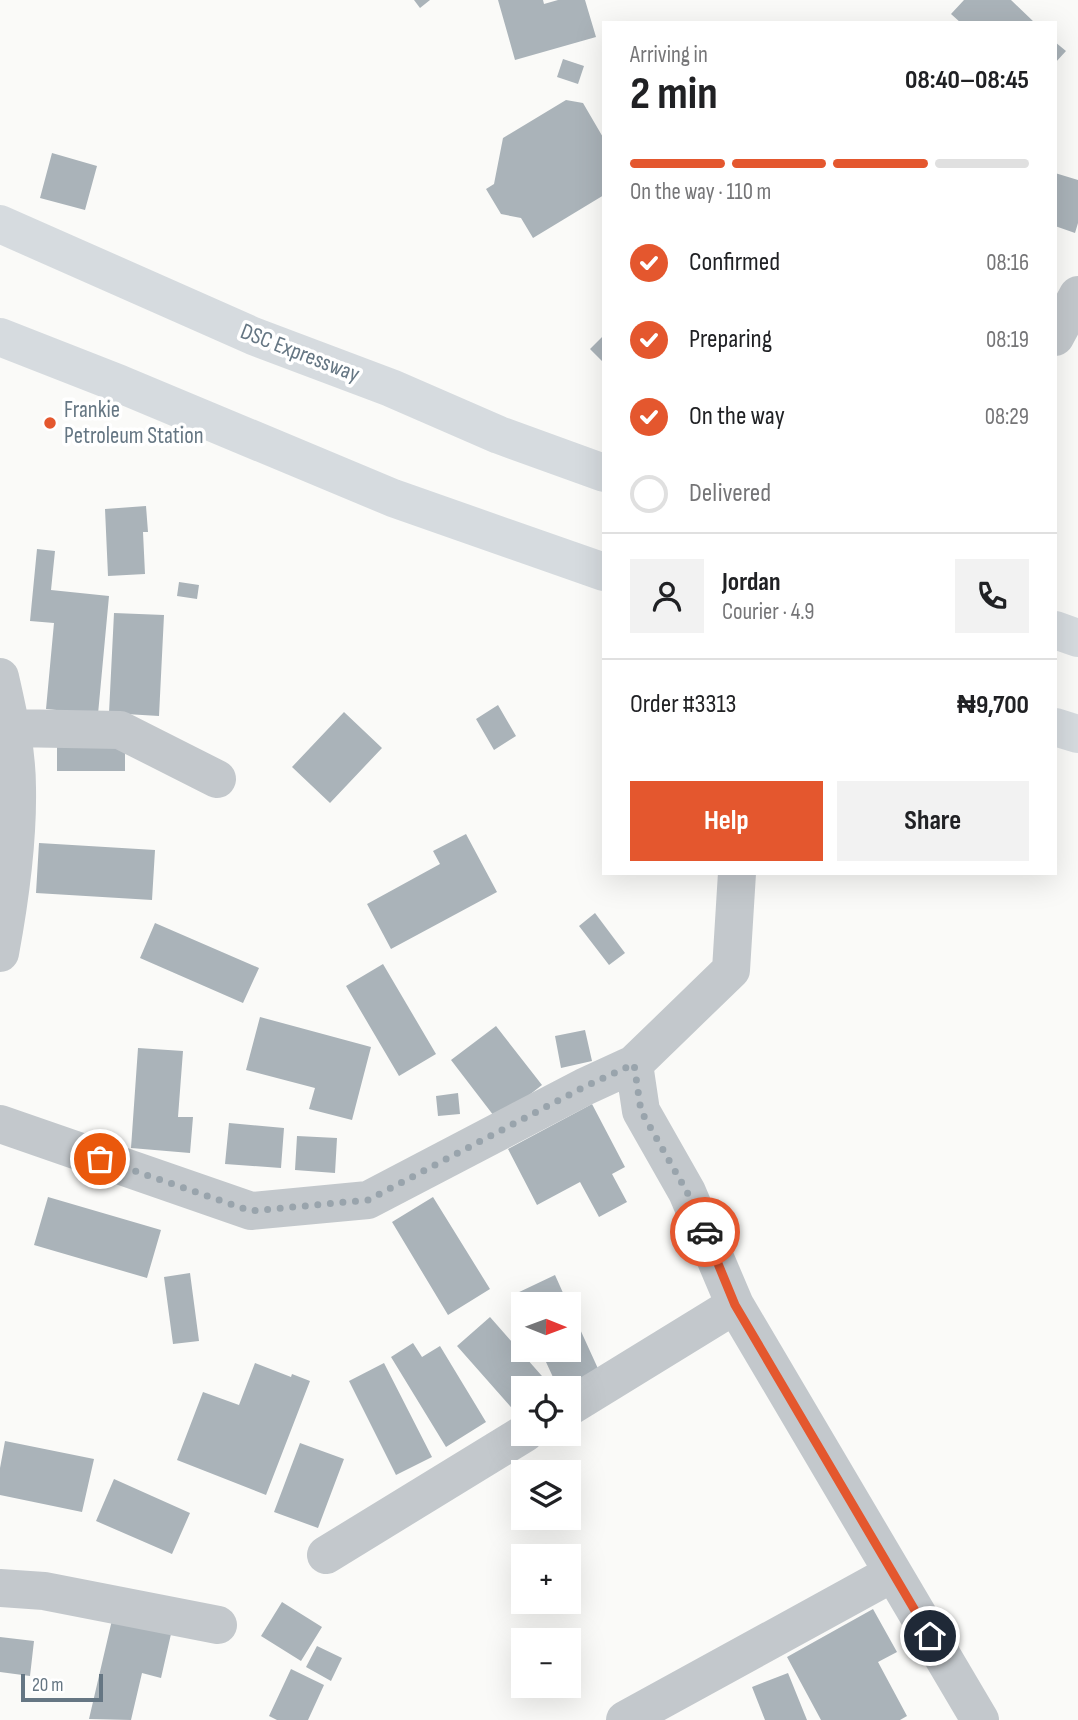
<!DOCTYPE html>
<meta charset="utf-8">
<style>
body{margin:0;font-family:"Sofia Sans Condensed",sans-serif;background:#f2f2f2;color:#202124;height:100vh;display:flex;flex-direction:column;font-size:26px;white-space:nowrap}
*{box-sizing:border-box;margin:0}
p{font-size:23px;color:#757577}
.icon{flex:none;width:38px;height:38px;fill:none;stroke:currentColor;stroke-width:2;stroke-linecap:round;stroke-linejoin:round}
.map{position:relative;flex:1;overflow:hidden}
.sheet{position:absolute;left:602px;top:21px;width:455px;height:854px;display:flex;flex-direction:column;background:#fff;border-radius:0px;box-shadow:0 7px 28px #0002}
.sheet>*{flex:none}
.needle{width:46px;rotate:91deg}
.fabs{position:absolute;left:511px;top:1292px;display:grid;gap:14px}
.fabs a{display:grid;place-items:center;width:70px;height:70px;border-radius:0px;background:#fff;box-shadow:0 7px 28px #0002;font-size:35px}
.scale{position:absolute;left:21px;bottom:18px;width:82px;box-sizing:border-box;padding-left:7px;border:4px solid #657683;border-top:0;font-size:19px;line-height:24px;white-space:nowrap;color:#657683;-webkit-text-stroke:5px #fff;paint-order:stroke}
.pin{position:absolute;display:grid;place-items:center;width:60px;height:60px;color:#fff;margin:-30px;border:4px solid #fff;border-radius:50%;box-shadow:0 2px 7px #0007}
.courier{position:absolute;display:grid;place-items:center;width:70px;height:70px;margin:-35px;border:5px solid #e4572e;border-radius:50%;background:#fff;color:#222;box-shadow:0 2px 9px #0007}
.summary em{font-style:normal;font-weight:700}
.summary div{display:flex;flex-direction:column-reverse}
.summary{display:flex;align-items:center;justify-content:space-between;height:119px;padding:0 28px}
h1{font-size:46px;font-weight:700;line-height:52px}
.bar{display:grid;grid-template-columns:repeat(4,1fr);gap:10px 7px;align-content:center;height:84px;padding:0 28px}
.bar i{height:9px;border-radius:5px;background:#e0e0e0}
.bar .active{background:#e4572e}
.bar p{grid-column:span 4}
.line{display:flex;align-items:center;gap:18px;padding:0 28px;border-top:2px solid #e0e0e0}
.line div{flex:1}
.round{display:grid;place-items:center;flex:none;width:74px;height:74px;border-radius:0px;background:#f2f2f2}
ol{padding:0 28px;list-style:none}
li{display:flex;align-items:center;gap:21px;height:77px}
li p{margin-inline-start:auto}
li .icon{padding:7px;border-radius:50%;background:#e4572e;color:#fff;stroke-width:4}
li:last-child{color:#757577}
li i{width:38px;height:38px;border:4px solid #e0e0e0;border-radius:50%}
.button{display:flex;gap:14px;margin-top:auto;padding:14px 28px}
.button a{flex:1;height:80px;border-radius:0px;background:#e4572e;color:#fff;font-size:28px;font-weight:700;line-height:80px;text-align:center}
.button a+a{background:#f2f2f2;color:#202124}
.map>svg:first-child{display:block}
</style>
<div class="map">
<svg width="1078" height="1720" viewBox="0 0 1078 1720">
<rect width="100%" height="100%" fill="#fafaf8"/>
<path fill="#aab3b9" d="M414 0H430L420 8Z
M498 0H543L544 4 558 0H585L596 37 515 60Z
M964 0H1011L1035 23H961L951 14Z
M1055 42 1066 51 1055 63Z
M563 59 584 66 578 84 557 77Z
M566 100 583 103 604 139V195L533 238 521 218 501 214 486 189 494 184 503 138Z
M52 153 97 166 85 210 40 198Z
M1055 173 1078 180V223L1075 233 1055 226Z
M604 335V363L590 349Z
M146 506 148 532H143L145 574 108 576 105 509Z
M37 549 55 551 51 590 109 596 98 714 46 709 54 623 30 621Z
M179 582 199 585 197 599 177 596Z
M114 613 164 615 159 716 109 713Z
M498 705 516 736 494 750 476 719Z
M344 712 382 748 330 803 292 767Z
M57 746H125V771H57Z
M466 834 497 892 391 949 367 904 440 864 433 851Z
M39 843 155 850 152 900 36 893Z
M595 913 625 953 609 965 579 926Z
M155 923 259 968 243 1003 140 958Z
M383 964 436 1054 399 1076 346 986Z
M260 1017 371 1047 352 1120 309 1109 315 1088 246 1070Z
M496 1026 542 1085 497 1120 451 1060Z
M585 1030 592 1061 561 1068 555 1036Z
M138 1048 183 1051 178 1117H193L190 1153 131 1148Z
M458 1093 460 1114 438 1116 436 1096Z
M592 1104 625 1167 612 1174 627 1202 599 1217 580 1182 537 1205 508 1149Z
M229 1123 284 1128 281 1168 225 1164Z
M297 1136 337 1138 335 1173 295 1170Z
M48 1197 161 1230 147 1278 34 1245Z
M433 1197 490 1289 448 1315 392 1222Z
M190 1273 199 1341 173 1344 164 1277Z
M555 1275 568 1304H523V1311L515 1294Z
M569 1305 600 1373 568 1388H558L540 1349H569Z
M490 1317 549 1384 546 1388H523V1408L517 1414 457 1346Z
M413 1343 422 1357 440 1346 486 1422 446 1447 391 1357Z
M255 1363 291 1377 292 1374 310 1381 266 1495 177 1460 203 1392 239 1405Z
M384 1363 432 1457 396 1475 349 1381Z
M5 1441 94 1459 82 1512 0 1495V1468Z
M300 1443 344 1459 318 1528 274 1512Z
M114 1479 190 1513 172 1554 96 1521Z
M282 1602 322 1627 301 1661 261 1636Z
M873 1609 897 1652 878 1662 907 1716 900 1720H821L787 1657Z
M112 1620 171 1634 161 1678 142 1673 131 1720 89 1719Z
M0 1637 34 1641 30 1676 0 1672Z
M317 1646 342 1658 331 1681 306 1667Z
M291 1669 324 1685 308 1720H277L269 1716Z
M788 1673 807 1720H765L752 1687Z"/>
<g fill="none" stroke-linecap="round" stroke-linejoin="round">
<path stroke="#c3c8cc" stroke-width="38" d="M1055 337 1078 295
M0 677C8 713 17 750 17 788 18 843 10 899 0 953
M0 724 11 728 120 730 217 779
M737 873 731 970 634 1064 641 1111 687 1192 735 1305 980 1720
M0 1124 251 1211 368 1200 584 1087 634 1064
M569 1407 735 1305
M326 1555 525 1433
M0 1588 44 1591 218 1625
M625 1720 893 1573"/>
<path stroke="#d6dbdf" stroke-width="38" d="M0 224 253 336 391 388 499 435 604 473
M0 337 120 384 393 498 604 572
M1055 630 1078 638
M1055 727 1078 734"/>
</g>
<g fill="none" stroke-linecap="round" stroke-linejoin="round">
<path stroke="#99a4ac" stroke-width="7" stroke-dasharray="0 12.6" d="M100 1159 251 1211 368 1200 584 1087 634 1064 641 1111 687 1192 705 1232"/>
<path stroke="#e4572e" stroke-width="9" d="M705 1232 735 1305 930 1636"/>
</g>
<circle fill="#e4572e" stroke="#fff" stroke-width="2.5" cx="50" cy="423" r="7"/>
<g text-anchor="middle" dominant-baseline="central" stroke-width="7" stroke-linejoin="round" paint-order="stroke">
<g font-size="23" fill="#657683" stroke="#fff">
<text transform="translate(300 353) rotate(21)">DSC Expressway</text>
</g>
<g font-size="23" fill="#657683" stroke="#fff" text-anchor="start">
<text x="64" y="410">Frankie<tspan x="64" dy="26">Petroleum Station</tspan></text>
</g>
</g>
</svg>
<div class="fabs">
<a><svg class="needle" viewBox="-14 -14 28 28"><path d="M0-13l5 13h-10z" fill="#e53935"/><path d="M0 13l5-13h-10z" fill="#757577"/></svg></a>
<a><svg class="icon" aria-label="locate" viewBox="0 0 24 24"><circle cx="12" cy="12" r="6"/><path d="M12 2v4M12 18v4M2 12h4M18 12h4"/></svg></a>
<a><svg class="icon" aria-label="layers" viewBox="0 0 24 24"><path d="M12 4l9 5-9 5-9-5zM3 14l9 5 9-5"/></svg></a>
<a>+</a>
<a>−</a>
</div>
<div class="scale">20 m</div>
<div class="pin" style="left:100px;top:1159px;background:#ea580c"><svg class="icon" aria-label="bag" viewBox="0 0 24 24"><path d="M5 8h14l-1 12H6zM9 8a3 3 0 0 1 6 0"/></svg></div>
<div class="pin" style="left:930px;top:1636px;background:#1f2937"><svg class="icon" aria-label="home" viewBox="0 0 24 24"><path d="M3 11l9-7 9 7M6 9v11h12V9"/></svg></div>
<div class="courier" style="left:705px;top:1232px"><svg class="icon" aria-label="car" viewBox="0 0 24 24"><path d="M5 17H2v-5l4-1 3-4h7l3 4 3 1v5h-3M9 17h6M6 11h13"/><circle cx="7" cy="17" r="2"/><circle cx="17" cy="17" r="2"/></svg></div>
<section class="sheet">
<div class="summary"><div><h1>2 min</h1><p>Arriving in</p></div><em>08:40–08:45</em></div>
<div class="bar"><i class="active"></i><i class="active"></i><i class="active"></i><i></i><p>On the way · 110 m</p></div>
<ol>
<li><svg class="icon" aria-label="check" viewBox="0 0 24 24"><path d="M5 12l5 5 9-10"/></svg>Confirmed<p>08:16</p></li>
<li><svg class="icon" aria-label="check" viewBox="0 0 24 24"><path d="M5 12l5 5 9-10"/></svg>Preparing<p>08:19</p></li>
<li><svg class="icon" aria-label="check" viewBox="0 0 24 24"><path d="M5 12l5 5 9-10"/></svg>On the way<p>08:29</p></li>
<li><i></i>Delivered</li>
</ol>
<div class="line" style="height:126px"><a class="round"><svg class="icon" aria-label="person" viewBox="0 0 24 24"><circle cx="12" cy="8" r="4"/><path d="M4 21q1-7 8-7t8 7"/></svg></a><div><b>Jordan</b><p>Courier · 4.9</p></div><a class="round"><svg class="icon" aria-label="phone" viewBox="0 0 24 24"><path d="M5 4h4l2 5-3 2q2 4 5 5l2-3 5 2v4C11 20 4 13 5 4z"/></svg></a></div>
<div class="line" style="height:91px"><div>Order #3313</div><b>₦9,700</b></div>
<div class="button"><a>Help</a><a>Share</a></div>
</section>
</div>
